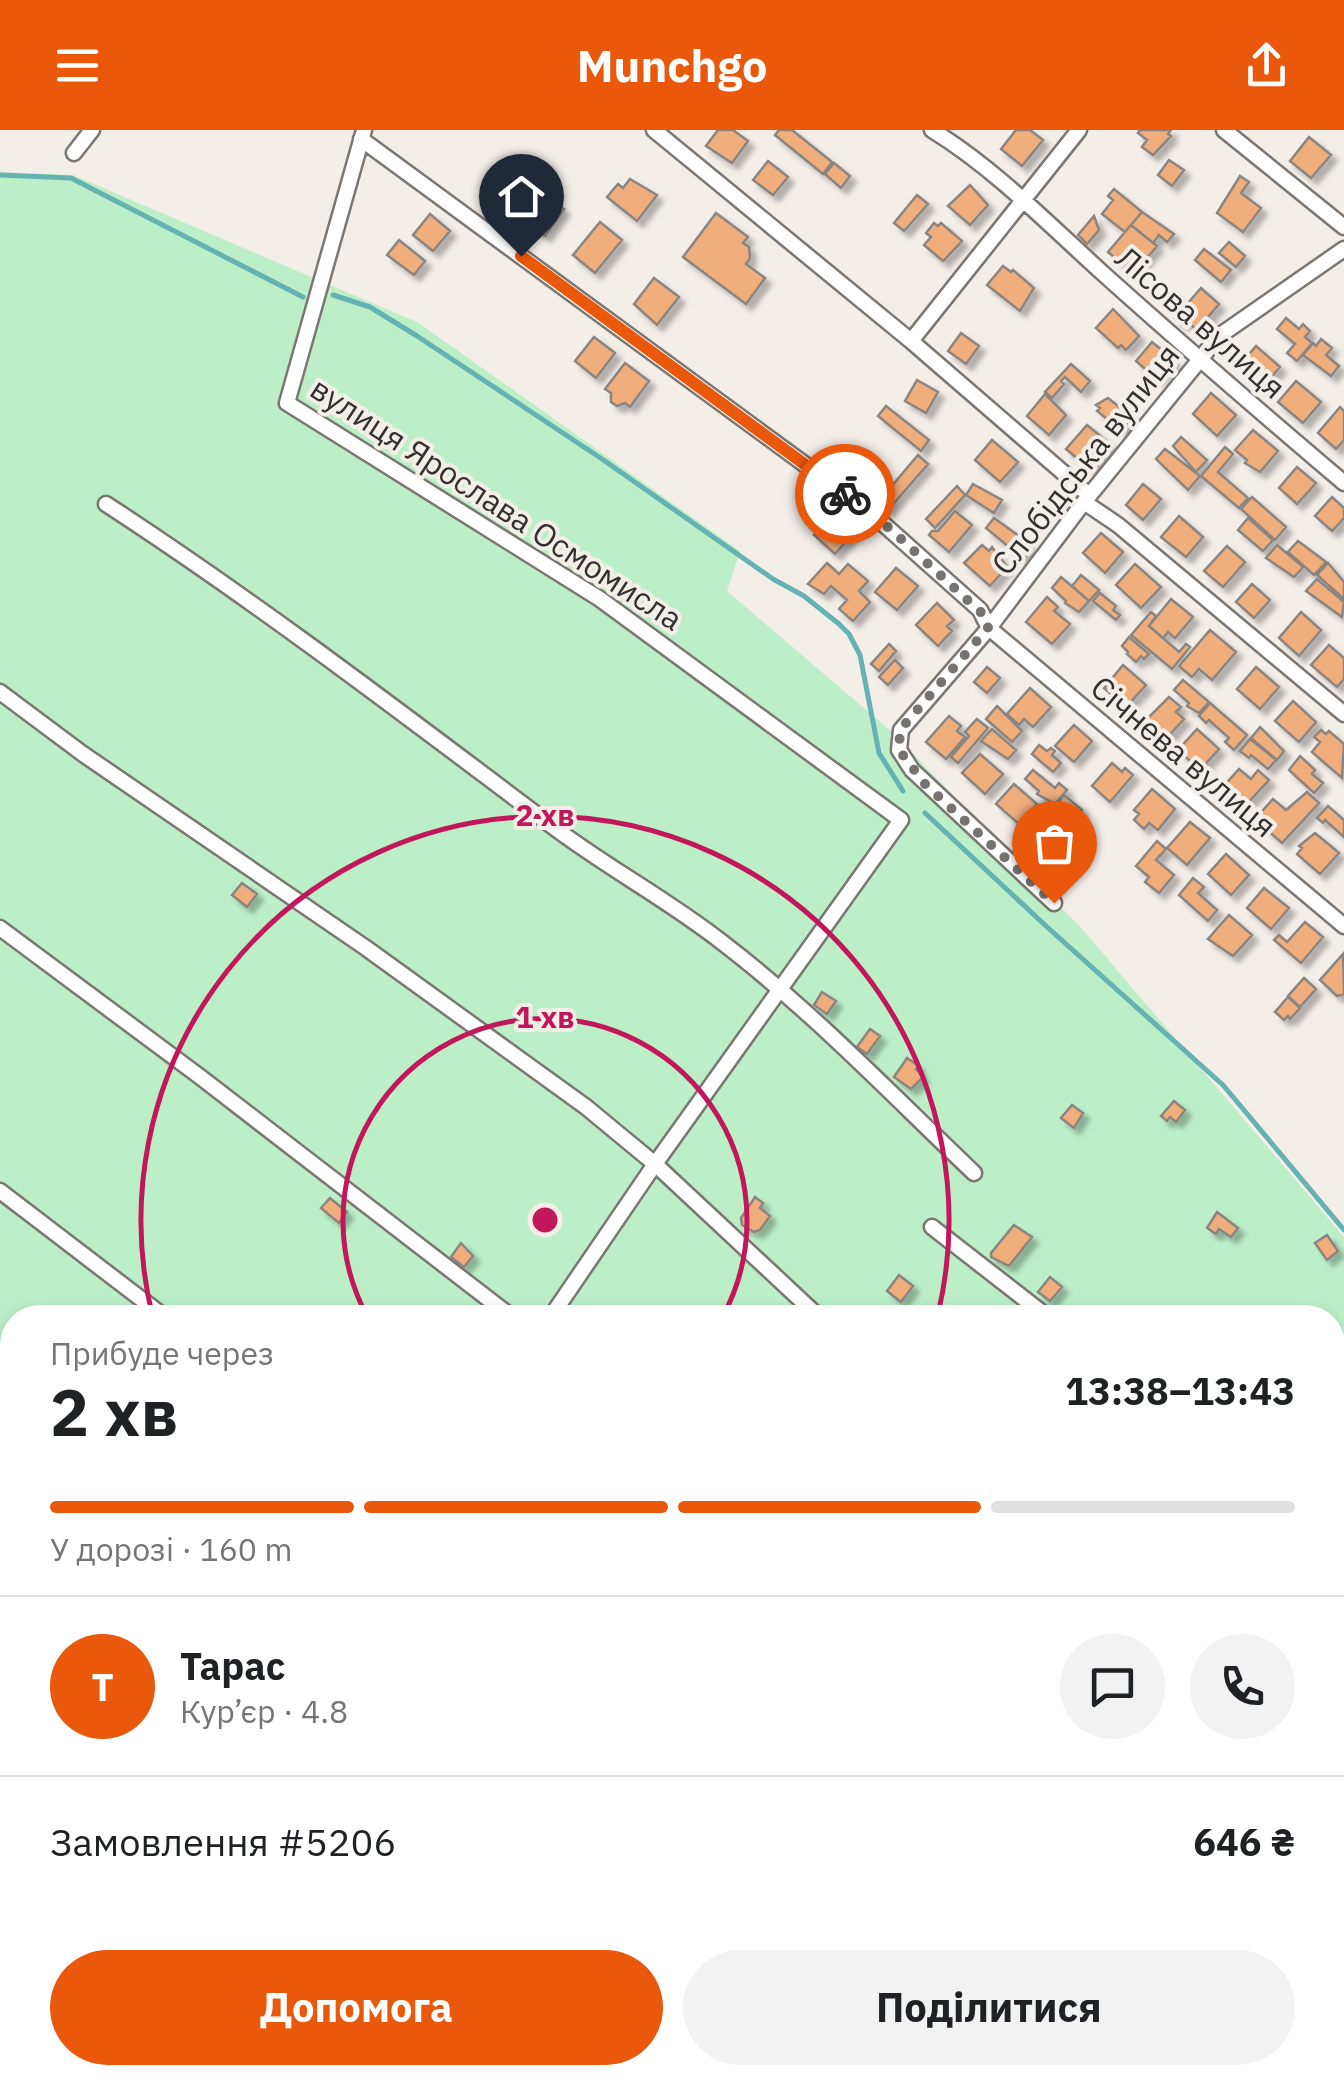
<!DOCTYPE html>
<html lang="uk">
<meta charset="utf-8">
<style>
body{margin:0;font-family:"IBM Plex Sans",sans-serif;background:#f2f2f2;color:#202124;height:100vh;display:flex;flex-direction:column;font-size:38px;white-space:nowrap}
*{box-sizing:border-box;margin:0}
p{font-size:32px;color:#757577}
.icon{flex:none;width:55px;height:55px;fill:none;stroke:currentColor;stroke-width:2;stroke-linecap:round;stroke-linejoin:round}
.map{position:relative;flex:1;overflow:hidden}
.details{position:absolute;left:0px;top:1175px;width:1345px;height:780px;display:flex;flex-direction:column;background:#fff;border-radius:40px 40px 0 0;box-shadow:0 5px 15px #0003}
.details>*{flex:none}
.pin{position:absolute;display:grid;place-items:center;width:85px;height:85px;color:#fff;margin:-102px -42px;border-radius:50% 50% 50% 0;rotate:-45deg;box-shadow:0 0 10px #0007}
.pin .icon{rotate:45deg}
.courier{position:absolute;display:grid;place-items:center;width:100px;height:100px;margin:-50px;border:8px solid #ea580c;border-radius:50%;background:#fff;color:#222;box-shadow:0 2px 12px #0007}
.head em{font-style:normal;font-weight:700}
.head div{display:flex;flex-direction:column-reverse}
.head{display:flex;align-items:center;justify-content:space-between;height:170px;padding:0 50px}
h1{font-size:65px;font-weight:700;line-height:75px}
.bar{display:grid;grid-template-columns:repeat(4,1fr);gap:15px 10px;align-content:center;height:120px;padding:0 50px}
.bar i{height:12px;border-radius:8px;background:#e0e0e0}
.bar .active{background:#ea580c}
.bar p{grid-column:span 4}
.line{display:flex;align-items:center;gap:25px;padding:0 50px;border-top:2px solid #e0e0e0}
.line div{flex:1}
.round{display:grid;place-items:center;flex:none;width:105px;height:105px;border-radius:52px;background:#f2f2f2}
.cta{display:flex;gap:20px;margin-top:auto;padding:20px 50px}
.cta a{flex:1;height:115px;border-radius:60px;background:#ea580c;color:#fff;font-size:40px;font-weight:700;line-height:115px;text-align:center}
.cta a+a{background:#f2f2f2;color:#202124}
header{display:flex;justify-content:space-between;align-items:center;height:130px;padding:0 50px;background:#ea580c;color:#fff;font-size:45px;font-weight:700}
.map>svg:first-child{display:block}
</style>
<header><svg class="icon" aria-label="menu" viewBox="0 0 24 24"><path d="M4 6h16M4 12h16M4 18h16"/></svg>Munchgo<svg class="icon" aria-label="share" viewBox="0 0 24 24"><path d="M12 15V3M7 8l5-5 5 5M5 13v7h14v-7"/></svg></header>
<div class="map">
<svg width="1344" height="1955" viewBox="0 0 1344 1955">
<defs>
<filter id="shadow"><feDropShadow dx="6" dy="6" stdDeviation="2.5" flood-color="#0004"/></filter>
</defs>
<rect width="100%" height="100%" fill="#f4eee9"/>
<path fill="#bcefc8" d="M0 42 73 45 419 193 740 421 727 461 892 602 1083 800 1344 1107V1955H518L496 1943 1332 1942V1188H12V1942L306 1943 301 1955H0Z"/>
<g fill="none" stroke-linecap="round" stroke-linejoin="round">
<path stroke="#65b2b2" stroke-width="5" d="M0 45 71 48 303 167
M333 165 370 177 417 206 602 329 773 449 804 466 839 494 849 504 860 525 879 623 903 661
M925 683 1046 796 1223 955 1344 1100
M1332 1499H1344
M0 1775 12 1787"/>
</g>
<path fill="#f0ae7b" stroke="#8b8581" stroke-width="2.5" filter="url(#shadow)" d="M718 0H733L748 11 732 33 706 16Z
M779 0H792L832 32 823 44 775 5Z
M1016 0H1030L1043 10 1022 36 1001 19Z
M1140 0H1171L1168 4 1171 6 1153 25 1142 17 1147 10 1138 3Z
M1309 7 1331 25 1311 48 1290 31Z
M1169 30 1184 40 1172 56 1158 45Z
M768 31 788 47 773 65 753 50Z
M834 33 850 46 841 58 825 44Z
M1240 46 1249 52 1241 63 1261 78 1243 102 1217 83Z
M630 49 657 65 637 91 607 67 618 54 623 58Z
M970 55 988 75 970 95 948 76Z
M1114 59 1142 82 1125 102 1102 84 1113 70 1108 66Z
M544 65 564 79 545 106 525 92Z
M917 65 928 74 904 101 894 93Z
M1142 82 1174 104 1167 112 1159 105 1153 113 1131 95Z
M716 83 748 107 743 113 749 117 750 128 746 134 765 148 746 174 683 127Z
M430 84 450 101 433 121 413 105Z
M1094 86 1099 100 1087 114 1078 105Z
M600 92 622 110 595 143 573 125Z
M934 93 938 96 941 93 962 111 943 131 924 115 931 107 926 103Z
M1131 95 1157 116 1137 140 1125 130 1122 134 1108 122Z
M399 110 425 131 414 145 387 125Z
M1229 112 1245 126 1236 137 1219 123Z
M1204 119 1231 140 1221 152 1195 130Z
M1003 136 1011 142 1013 140 1034 158 1020 181 987 155Z
M654 148 679 167 657 195 634 174Z
M1201 158 1219 174 1197 200 1186 191 1183 194 1175 188Z
M1113 179 1139 206 1126 220 1121 215 1118 218 1096 198Z
M1286 188 1299 199 1303 194 1310 201 1305 207 1312 213 1297 231 1287 223 1295 214 1277 199Z
M961 203 979 216 966 234 948 221Z
M594 207 615 223 596 248 575 231Z
M1321 209 1332 218 1326 225 1339 236 1331 246 1303 225 1313 213 1316 216Z
M1152 212 1174 230 1157 249 1136 231Z
M1256 216 1280 237 1262 258 1238 237Z
M625 233 649 251 630 277 625 273 617 276 611 272V263L605 259Z
M1071 234 1090 251 1081 262 1065 247 1061 251 1064 254 1052 268 1045 262Z
M917 250 938 262 926 283 905 271Z
M1296 251 1321 272 1303 293 1278 272Z
M1211 263 1236 285 1217 306 1193 284Z
M1045 264 1066 285 1049 305 1027 286Z
M1108 268 1133 288 1122 301 1097 281 1100 278 1096 275Z
M886 276 929 310 921 321 878 286Z
M1340 277 1344 281V310L1336 319 1318 303Z
M1087 295 1110 314 1090 339 1066 319Z
M1253 300 1278 321 1260 342 1245 333 1247 330 1235 320Z
M1181 307 1207 330 1196 342 1173 316Z
M992 310 1018 332 1000 352 975 330Z
M1225 317 1233 324 1218 342 1248 368 1239 378 1201 346Z
M1165 319 1200 346 1188 360 1156 329Z
M918 325 928 334 888 380 872 366 884 353 890 358Z
M1297 337 1316 353 1297 374 1279 358Z
M973 354 1002 370 994 383 966 365Z
M1143 354 1161 369 1143 390 1126 375Z
M957 356 965 365 935 398 926 389Z
M1252 367 1286 397 1275 410 1241 379Z
M1332 367 1344 378V388L1332 401 1315 386Z
M955 381 972 395 949 422 929 405 932 401H938Z
M834 382 855 401 835 424 814 405Z
M1179 386 1203 407 1186 427 1161 407Z
M994 388 1026 411 1029 417 1021 427 986 398Z
M1248 388 1273 410 1263 421 1238 400Z
M1101 403 1123 422 1105 443 1083 423Z
M1298 411 1326 432 1314 445 1288 422Z
M982 415 989 421 992 417 1007 437 990 456 964 433Z
M1277 415 1303 437 1294 447 1266 428Z
M1227 416 1245 432 1223 457 1204 441Z
M827 433 839 444 848 434 868 451 859 461 870 472 853 491 839 479 847 470 831 456 824 464 808 454Z
M1328 433 1344 452V469L1317 445Z
M1135 434 1161 457 1141 478 1116 455Z
M896 438 918 456 897 480 875 462Z
M1081 445 1099 460 1089 471 1072 456Z
M1061 447 1089 471 1079 482 1065 473 1066 471 1052 458Z
M1317 449 1344 472 1342 487 1306 461Z
M1252 454 1270 470 1254 488 1236 472Z
M1100 463 1116 476 1113 480 1120 485 1116 490 1093 471Z
M1047 467 1058 477 1054 481 1070 494 1052 514 1026 492Z
M1171 469 1193 487 1175 508 1168 502 1163 508 1149 496Z
M937 473 954 490 947 496 952 501 938 516 916 495Z
M1151 482 1156 486 1149 496 1179 522 1186 514 1190 517 1172 539 1131 505Z
M1301 482 1321 500 1299 526 1279 508Z
M1210 500 1236 522 1212 550 1199 539 1192 547 1179 536Z
M1129 507 1149 524 1144 529 1141 526 1136 532 1127 524 1128 522 1122 516Z
M889 514 896 521 879 541 871 534Z
M1329 515 1344 528V549L1337 557 1311 535Z
M895 530 903 538 888 555 879 547Z
M1123 535 1146 555 1126 577 1104 558Z
M987 537 1000 548 987 563 974 552Z
M1256 537 1279 557 1260 579 1237 559Z
M1183 550 1209 572 1199 583 1187 576 1189 573 1174 560Z
M1030 558 1051 577 1033 597 1024 589 1019 595 1007 584Z
M1169 567 1181 577 1176 582 1184 589 1164 611 1144 592Z
M1293 571 1316 592 1299 612 1275 591Z
M1210 573 1247 605 1234 620 1225 612 1229 608 1209 590 1206 593 1199 586Z
M997 576 1022 601 1012 612 986 589Z
M949 586 961 596 957 601 965 607 946 629 926 612Z
M977 589 988 598 958 633 951 627 969 606 965 602Z
M1074 595 1092 611 1074 632 1055 616Z
M1260 597 1284 621 1277 630 1251 608Z
M992 599 1016 620 1008 629 981 611Z
M1197 599 1219 619 1200 640 1178 620Z
M1321 600 1326 604 1329 601 1344 614 1342 648 1312 622 1320 612 1314 607Z
M1250 609 1276 630 1268 639 1251 625 1249 628 1240 621Z
M1039 615 1047 621 1051 618 1055 621 1052 625 1061 633 1053 642 1032 624Z
M980 624 1003 644 985 664 962 643Z
M1300 626 1315 640 1312 644 1323 653 1314 663 1289 640Z
M1112 633 1122 642 1125 638 1133 645 1110 672 1092 656Z
M1239 639 1251 649 1258 640 1269 650 1244 677 1222 658Z
M1033 640 1055 658 1059 653 1067 660 1055 674 1037 664 1039 661 1025 649Z
M1014 654 1037 674 1019 694 996 674Z
M1152 659 1175 679 1158 700 1149 693 1144 699 1134 690 1139 684 1134 680Z
M1307 662 1319 673 1282 713 1255 689 1273 669 1286 680Z
M1064 665 1082 680 1075 690 1056 675Z
M1328 676 1344 690V707L1325 690 1323 693 1317 688Z
M1190 692 1210 708 1187 735 1167 718Z
M1062 694 1068 699 1073 694 1084 704 1080 709 1087 715 1067 737 1043 715Z
M1315 703 1339 723 1320 744 1297 724 1302 718 1299 716Z
M1157 711 1166 719 1156 730 1174 745 1159 763 1145 752 1149 747 1136 736Z
M1226 724 1249 745 1231 765 1208 744Z
M1193 748 1204 757 1198 763 1217 780 1208 791 1179 765Z
M242 753 257 764 247 777 232 765Z
M1264 758 1289 778 1271 799 1247 778Z
M1229 785 1252 805 1233 826 1208 809Z
M1305 792 1323 807 1301 833 1274 810 1279 805 1287 812Z
M1343 824 1344 864 1337 866 1320 850Z
M1304 848 1316 859 1300 877 1288 866Z
M822 862 836 871 827 884 814 875Z
M1288 867 1300 878 1290 889 1288 886 1284 890 1275 882Z
M870 899 880 906 867 924 857 917Z
M907 928 919 936 916 939 923 947 911 959 894 947Z
M1174 971 1185 980 1176 992 1170 987 1167 991 1161 986Z
M1072 975 1083 983 1074 998 1061 988Z
M755 1067 763 1073 760 1078 770 1086 760 1100 754 1102 742 1095 741 1088Z
M330 1068 347 1082 339 1093 321 1078Z
M1217 1082 1238 1098 1231 1107 1219 1099 1216 1104 1207 1098Z
M1014 1095 1032 1107 1009 1136 991 1127V1123Z
M1327 1105 1338 1121 1327 1130 1315 1113Z
M461 1113 473 1126 464 1137 451 1127Z
M899 1145 913 1156 901 1172 887 1161Z
M1050 1147 1062 1157 1050 1171 1038 1162Z
M91 1942H126L122 1949 117 1946 111 1955 89 1946Z
M147 1942H183L178 1955H142Z
M626 1942 648 1945 647 1955H625Z
M1296 1942H1317V1955H1295Z"/>
<g fill="none" stroke-linecap="round" stroke-linejoin="round">
<defs>
<path id="street" d="M364 0 287 273 600 469 901 690 655 1034 550 1188
M654 0 911 211 1089 365
M932 0C997 40 1050 96 1107 147 1185 217 1264 285 1344 353
M1224 0 1344 97
M361 9 871 383 980 480 989 498 1344 796
M74 23 92 0
M911 211 1079 0
M1084 372 1118 395 1344 584
M106 374C258 473 403 584 548 693 604 736 667 769 723 813 813 882 892 965 974 1043
M0 562 83 624 366 818 586 977 655 1034 820 1188
M1054 773 912 640 899 620 901 600 989 498 1084 372 1219 206 1344 119
M0 798 199 946 513 1188
M0 1061 166 1188
M932 1097 1049 1188
M0 1331 12 1340
M1332 1408 1344 1417
M0 1875 12 1858
M0 1922 12 1929
M35 1942 56 1955
M936 1942 938 1955"/>
</defs>
<use href="#street" stroke="#7b7671" stroke-width="19"/>
<use href="#street" stroke="#fff" stroke-width="14"/>
</g>
<g fill="none" stroke-linecap="round" stroke-linejoin="round">
<path stroke="#777370" stroke-width="10" stroke-dasharray="0 18" d="M845 364 889 398 986 487 988 498 900 600 899 620 925 654 1054 773"/>
<path stroke="#ea580c" stroke-width="12" d="M521 126 845 364"/>
</g>
<g fill="none" stroke="#c2185b" stroke-width="5">
<path d="M367 1186A202 202 0 1 1 723 1186"/>
<path d="M152 1184A404 404 0 1 1 938 1184"/>
</g>
<g text-anchor="middle" dominant-baseline="central" stroke-width="8" stroke-linejoin="round" paint-order="stroke">
<g font-size="32" fill="#33312f" stroke="#f4eee9">
<text transform="translate(1201 192) rotate(41)">Лісова вулиця</text>
<text transform="translate(1085 329) rotate(-52)">Слобідська вулиця</text>
<text transform="translate(497 373) rotate(33)">вулиця Ярослава Осмомисла</text>
<text transform="translate(1184 626) rotate(40)">Січнева вулиця</text>
</g>
</g>
<circle cx="545" cy="1090" r="15" fill="#c2185b" stroke="#f4eee9" stroke-width="5"/>
<g font-size="30" text-anchor="middle" font-weight="bold" fill="#c2185b" stroke="#f4eee9" stroke-width="8" stroke-linejoin="round" paint-order="stroke">
<text x="545" y="696">2 хв</text>
<text x="545" y="898">1 хв</text>
</g>
</svg>
<div class="pin" style="left:1054px;top:773px;background:#ea580c"><svg class="icon" aria-label="bag" viewBox="0 0 24 24"><path d="M5 8h14l-1 12H6zM9 8a3 3 0 0 1 6 0"/></svg></div>
<div class="pin" style="left:521px;top:126px;background:#1f2937"><svg class="icon" aria-label="home" viewBox="0 0 24 24"><path d="M3 11l9-7 9 7M6 9v11h12V9"/></svg></div>
<div class="courier" style="left:845px;top:364px"><svg class="icon" aria-label="bike" viewBox="0 0 24 24"><circle cx="6" cy="16" r="4"/><circle cx="18" cy="16" r="4"/><path d="M6 16l4-8h5l3 8M10 8l3 8H6M13 5h3"/></svg></div>
<section class="details">
<div class="head"><div><h1>2 хв</h1><p>Прибуде через</p></div><em>13:38–13:43</em></div>
<div class="bar"><i class="active"></i><i class="active"></i><i class="active"></i><i></i><p>У дорозі · 160 m</p></div>
<div class="line" style="height:180px"><b class="round" style="background:#ea580c;color:#fff">Т</b><div><b>Тарас</b><p>Кур’єр · 4.8</p></div><a class="round"><svg class="icon" aria-label="chat" viewBox="0 0 24 24"><path d="M4 5h16v11H9l-5 4z"/></svg></a><a class="round"><svg class="icon" aria-label="phone" viewBox="0 0 24 24"><path d="M5 4h4l2 5-3 2q2 4 5 5l2-3 5 2v4C11 20 4 13 5 4z"/></svg></a></div>
<div class="line" style="height:130px"><div>Замовлення #5206</div><b>646 ₴</b></div>
<div class="cta"><a>Допомога</a><a>Поділитися</a></div>
</section>
</div>
